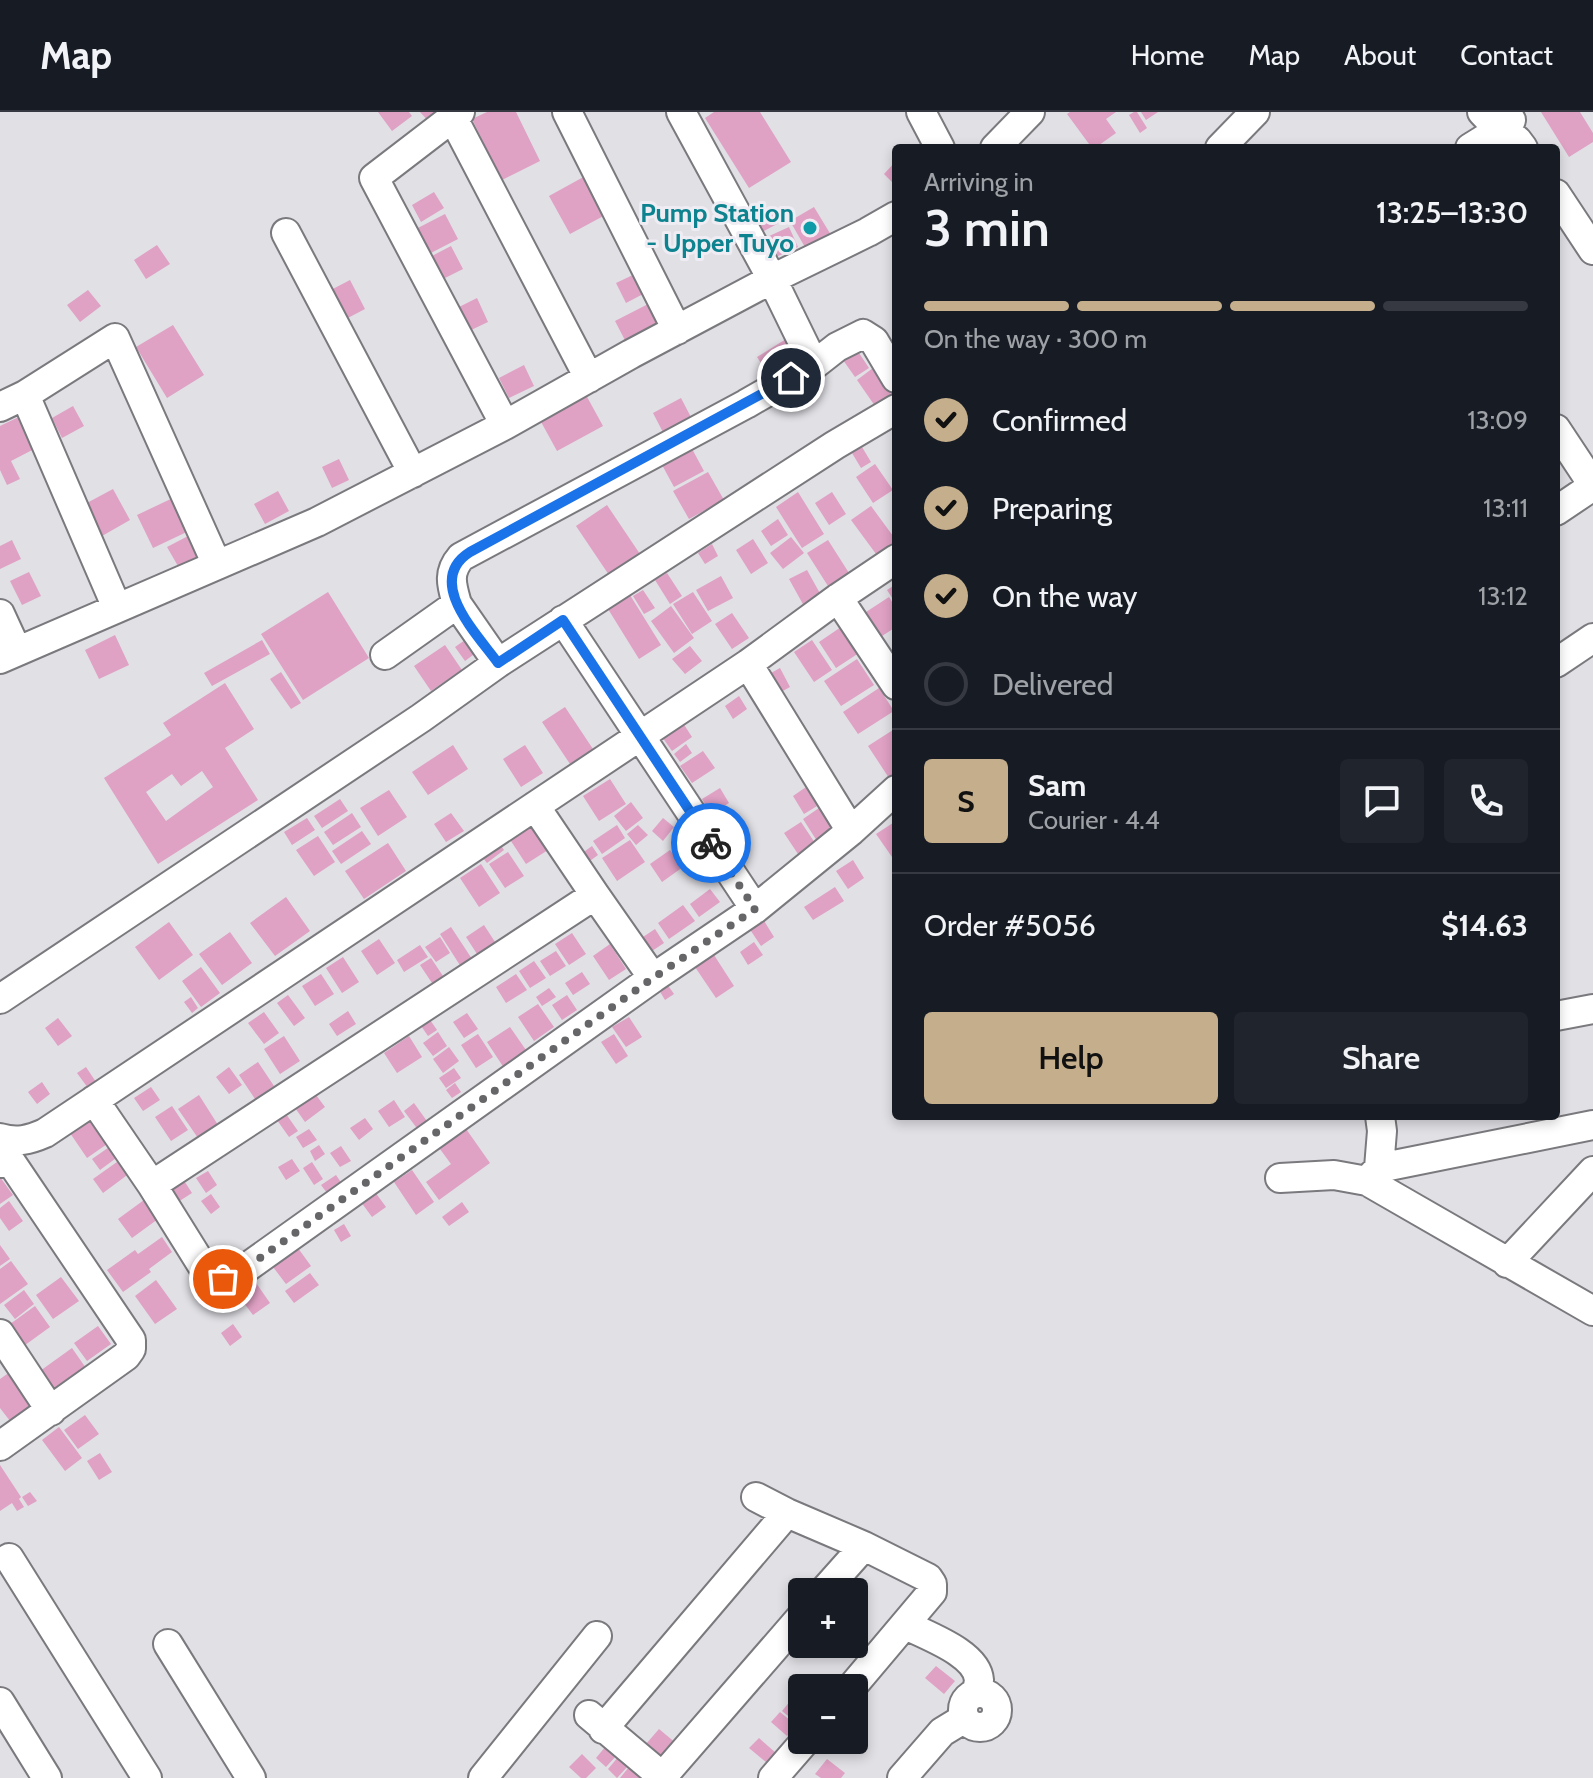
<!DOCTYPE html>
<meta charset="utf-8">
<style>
body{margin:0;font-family:Cabin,sans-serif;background:#20242c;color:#f1f3f6;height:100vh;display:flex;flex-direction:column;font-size:30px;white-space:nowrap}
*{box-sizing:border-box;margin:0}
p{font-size:26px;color:#9ea1a6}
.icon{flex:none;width:44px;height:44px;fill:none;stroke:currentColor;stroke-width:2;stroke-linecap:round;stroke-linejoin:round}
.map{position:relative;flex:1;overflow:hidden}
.details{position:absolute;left:892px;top:32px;width:668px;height:976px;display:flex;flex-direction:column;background:#171b24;border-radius:8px;box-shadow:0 4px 12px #0003}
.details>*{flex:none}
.controls{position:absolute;left:788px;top:1466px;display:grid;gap:16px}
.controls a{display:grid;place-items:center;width:80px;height:80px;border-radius:8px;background:#171b24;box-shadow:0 4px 12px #0003;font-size:40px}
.pin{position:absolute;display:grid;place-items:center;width:68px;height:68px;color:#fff;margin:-34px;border:4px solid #fff;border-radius:50%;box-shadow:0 2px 8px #0007}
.courier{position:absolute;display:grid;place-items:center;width:80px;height:80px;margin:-40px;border:6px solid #1a73e8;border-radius:50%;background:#fff;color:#222;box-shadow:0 2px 10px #0007}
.head em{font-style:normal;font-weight:600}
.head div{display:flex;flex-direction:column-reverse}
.head{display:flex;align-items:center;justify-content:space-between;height:136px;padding:0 32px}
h1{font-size:52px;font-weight:600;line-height:60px}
.bar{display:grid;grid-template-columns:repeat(4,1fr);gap:12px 8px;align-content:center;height:96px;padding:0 32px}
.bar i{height:10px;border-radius:6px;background:#363941}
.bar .on{background:#c4ae8b}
.bar p{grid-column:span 4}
.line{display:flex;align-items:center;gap:20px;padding:0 32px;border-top:2px solid #363941}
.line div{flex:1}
.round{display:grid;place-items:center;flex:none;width:84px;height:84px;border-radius:8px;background:#20242c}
ol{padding:0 32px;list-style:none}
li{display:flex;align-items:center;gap:24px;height:88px}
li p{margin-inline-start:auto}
li .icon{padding:8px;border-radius:50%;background:#c4ae8b;color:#111;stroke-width:4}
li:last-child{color:#9ea1a6}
li i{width:44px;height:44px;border:4px solid #363941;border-radius:50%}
.cta{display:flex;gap:16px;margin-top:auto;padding:16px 32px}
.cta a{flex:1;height:92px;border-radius:8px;background:#c4ae8b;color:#111;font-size:32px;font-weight:600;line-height:92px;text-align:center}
.cta a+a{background:#20242c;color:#f1f3f6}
header{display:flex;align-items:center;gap:48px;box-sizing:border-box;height:112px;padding:0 40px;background:#171b24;border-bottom:2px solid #363941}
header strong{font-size:38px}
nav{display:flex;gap:44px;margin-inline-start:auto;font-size:28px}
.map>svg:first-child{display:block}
</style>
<header>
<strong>Map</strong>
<nav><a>Home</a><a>Map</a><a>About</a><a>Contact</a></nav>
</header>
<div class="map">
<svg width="1593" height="1666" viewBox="0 0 1593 1666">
<rect width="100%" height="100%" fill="#e1e0e5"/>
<path fill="#dfa1c4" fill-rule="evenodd" d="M378 0H409L412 4 392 19Z
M420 0H444L431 12Z
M487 0H516L540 49 502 68 472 7Z
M714 0H760L791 50 749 76 705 6Z
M1070 0H1116L1106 7 1116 21 1095 36H1092L1067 2Z
M1134 0H1137L1147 16 1140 21 1129 3Z
M1141 0H1158L1146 8Z
M1541 0H1580L1593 21V30L1569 45Z
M896 49V74L884 62Z
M587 63 609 101 570 122 549 84Z
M434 80 444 96 421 110 412 93Z
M814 95 831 123 806 137 790 109Z
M771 97 779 111 762 120 754 106Z
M445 102 458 127 427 143 414 118Z
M789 115 798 135 776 145 767 125Z
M157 133 170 152 146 167 134 148Z
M451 134 463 157 441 168 430 145Z
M635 162 645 181 626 191 616 171Z
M350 168 365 197 344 208 329 179Z
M88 178 101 194 80 210 67 193Z
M477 186 488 210 469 219 457 196Z
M654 189 666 214 628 234 615 209Z
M173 213 204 263 167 286 136 235Z
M786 227 799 247 770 265 757 245Z
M857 238 869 256 855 265 843 248Z
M524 253 534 274 509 286 499 266Z
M873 256 891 282 875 294 857 268Z
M586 283 603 314 557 339 540 308Z
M681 286 694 311 666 326 653 301Z
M73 294 84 314 62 326 52 306Z
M23 303 38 335 11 349 20 367 7 373 0 358V314Z
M691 335 704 359 674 375 661 351Z
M862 335 871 350 861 356 852 341Z
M339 347 349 368 332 376 322 355Z
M875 352 893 378 873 391 856 365Z
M708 360 724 388 689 407 673 379Z
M113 377 130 408 102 424 85 392Z
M278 379 289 399 265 412 254 392Z
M798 380 824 422 802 436 776 395Z
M832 380 846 402 829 413 815 391Z
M177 384 193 417 153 436 137 403Z
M607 393 642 445 611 466 576 414Z
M871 394 896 428V434L879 446 851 408Z
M778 407 788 423 771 434 761 419Z
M192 422 206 448 182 461 167 435Z
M791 425 804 441 783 457 770 441Z
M753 427 768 451 751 462 736 438Z
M12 428 21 447 0 457V434Z
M828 428 849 461 828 474 807 441Z
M712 432 718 444 705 452 698 441Z
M807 458 822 485 804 494 789 467Z
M29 460 41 484 22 493 10 469Z
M667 461 682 484 670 492 655 468Z
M721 464 733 486 708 499 696 478Z
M896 472V492L887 478Z
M643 478 655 496 644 502 633 484Z
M328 480 369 546 303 588 261 522Z
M693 480 712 509 692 522 673 492Z
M630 483 661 533 639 547 608 497Z
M889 485 896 496V515L882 524 866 500Z
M671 494 694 526 674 541 651 509Z
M732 501 749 526 732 537 715 512Z
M844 513 862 539 836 556 819 530Z
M115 523 129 553 99 567 85 538Z
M468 526 477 540 465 549 455 535Z
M262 528 270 542 212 574 204 561Z
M812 528 832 558 814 570 794 540Z
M445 533 462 558 431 579 414 554Z
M690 534 702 549 685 562 672 547Z
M857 547 874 573 841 594 824 569Z
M780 556 790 575 781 580 771 561Z
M281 560 301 591 291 597 270 567Z
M225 571 254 617 225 636 258 688 158 752 104 666 171 623 163 611ZM202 659 213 675 166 709 146 680 172 662 181 674Z
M879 576 894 599 858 622 843 600Z
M739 584 747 597 733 607 725 594Z
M565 595 593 637 570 652 542 610Z
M681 608 692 625 672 639 660 622Z
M896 616V662L889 666 868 634Z
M686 632 692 641 680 650 674 642Z
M453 633 468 657 428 683 412 660Z
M525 633 543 661 521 675 503 647Z
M703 639 715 656 692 671 680 654Z
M610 667 626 692 599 709 583 684Z
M809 673 822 691 804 702 793 684Z
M720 676 729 691 711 702 702 687Z
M389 678 407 705 378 724 360 696Z
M340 687 348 699 322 716 314 704Z
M631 690 643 706 626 719 614 704Z
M819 696 834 718 817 729 803 707Z
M352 701 361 715 333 733 324 720Z
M451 701 464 719 446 730 434 712Z
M307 706 315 718 292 733 284 720Z
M663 706 674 715 663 729 652 719Z
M529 709 548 738 526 752 507 723Z
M896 709V743L892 745 876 722Z
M801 710 815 731 798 742 784 721Z
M617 713 625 726 602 742 593 729Z
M638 713 648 723 636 733 627 722Z
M362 719 371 732 341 752 332 739Z
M691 723 704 742 685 754 672 735Z
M318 724 335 750 314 764 296 738Z
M497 728 504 738 487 751 479 741Z
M630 728 645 750 617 769 602 746Z
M388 731 406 759 364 787 345 759Z
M592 734 598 743 587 751 581 742Z
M670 738 683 755 662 770 650 752Z
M508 740 524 764 505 776 489 752Z
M853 748 864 766 848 777 836 759Z
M481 752 500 781 479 795 460 766Z
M835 775 844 789 813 808 804 795Z
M710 777 720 790 699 805 690 792Z
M286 785 310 819 275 844 250 811Z
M683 793 695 809 669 827 658 811Z
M761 804 774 825 761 834 747 813Z
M169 810 193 843 159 868 135 835Z
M484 813 497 833 479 845 466 825Z
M451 815 474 850 463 858 440 822Z
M655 817 664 831 646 843 637 829Z
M230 820 252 851 222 873 199 842Z
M572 821 586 842 569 853 555 832Z
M440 825 450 841 436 850 425 835Z
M379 827 395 851 377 863 361 839Z
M754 830 763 843 748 853 740 840Z
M610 832 626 857 609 868 593 844Z
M420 833 428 845 404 860 397 848Z
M556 839 566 854 550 864 540 849Z
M714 843 734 874 716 886 695 855Z
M343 845 359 870 342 881 326 856Z
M431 846 445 867 434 874 420 853Z
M534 849 546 866 530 876 519 859Z
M201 855 220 881 201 895 182 869Z
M582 860 590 872 573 883 565 871Z
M321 862 334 882 315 894 302 874Z
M516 862 527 878 506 891 496 875Z
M667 872 674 882 665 888 659 878Z
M549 876 556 885 542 894 536 885Z
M288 883 305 906 294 914 277 891Z
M567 883 577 898 562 908 552 893Z
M191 885 198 896 192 901 184 890Z
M538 892 554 915 534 929 518 905Z
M348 899 356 912 337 924 329 912Z
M264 900 279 921 264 932 248 911Z
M467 901 478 917 464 926 453 910Z
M426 902 437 918 428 924 417 908Z
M629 905 642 925 626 935 612 915Z
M58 906 72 924 58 934 45 916Z
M510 915 528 941 504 956 487 930Z
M438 920 447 934 433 944 423 931Z
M478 922 493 945 476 956 461 933Z
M614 922 628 944 616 952 601 930Z
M284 924 300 949 280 962 264 937Z
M409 924 422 945 397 961 384 941Z
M449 935 459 949 443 961 433 947Z
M258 950 274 974 255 987 239 963Z
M86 955 96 970 88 976 77 961Z
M229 955 242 973 229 982 216 965Z
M454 956 461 966 446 976 439 966Z
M42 970 50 982 37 992 28 980Z
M455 971 461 980 452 986 446 978Z
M151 975 160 988 143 999 134 986Z
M313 979 325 995 305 1010 293 993Z
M199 983 218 1013 198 1026 178 997Z
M394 988 405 1005 389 1015 378 999Z
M414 991 429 1012 419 1019 404 999Z
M172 994 188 1018 171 1029 155 1005Z
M286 1002 298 1019 289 1025 277 1008Z
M92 1005 110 1030 87 1046 70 1021Z
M365 1006 373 1017 359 1028 350 1016Z
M464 1014 490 1051 439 1088 426 1070 451 1052 437 1033Z
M309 1017 317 1028 303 1036 296 1025Z
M115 1031 123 1041 100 1058 92 1047Z
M319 1033 325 1042 315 1049 310 1039Z
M341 1034 351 1049 340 1055 330 1041Z
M124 1045 134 1058 103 1081 93 1067Z
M292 1047 300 1059 286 1068 278 1055Z
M312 1050 323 1067 314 1073 303 1056Z
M412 1058 434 1090 416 1103 394 1070Z
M208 1059 217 1073 206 1081 196 1066Z
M336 1063 342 1072 327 1081 321 1073Z
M181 1064 192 1081 178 1090 167 1073Z
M0 1065 13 1083 0 1092Z
M375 1080 386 1095 372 1105 361 1090Z
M211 1082 220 1095 211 1102 201 1089Z
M144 1088 158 1107 132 1126 118 1107Z
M9 1089 23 1109 9 1119 0 1106V1096Z
M462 1090 469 1100 449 1114 442 1105Z
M344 1112 351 1124 341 1130 334 1118Z
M162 1125 172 1140 149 1157 151 1160 123 1180 107 1158 135 1138 138 1142Z
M295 1132 311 1154 286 1172 270 1151Z
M0 1133 10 1147 0 1154Z
M11 1149 28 1172 0 1192V1157Z
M310 1161 319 1173 294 1191 285 1179Z
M61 1165 79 1189 53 1207 36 1183Z
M252 1165 270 1191 253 1203 234 1178Z
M156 1168 177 1197 155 1212 135 1184Z
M24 1178 34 1192 15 1207 4 1193Z
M35 1194 50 1215 21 1236 6 1215Z
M233 1212 242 1225 230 1234 221 1221Z
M98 1214 111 1232 87 1249 74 1231Z
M72 1236 88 1259 57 1282 40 1259Z
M10 1260 33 1292 10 1309 0 1296V1267Z
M85 1303 99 1322 78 1337 64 1318Z
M59 1315 82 1346 65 1359 42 1328Z
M100 1341 112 1360 99 1368 87 1349Z
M0 1353 21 1385 19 1387 24 1395 17 1399 12 1391 0 1399Z
M30 1380 37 1389 28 1394 22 1385Z
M936 1554 955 1569 944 1582 925 1566Z
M791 1588 802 1598V1607L798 1612 782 1599Z
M780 1600 797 1614 787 1624 771 1610Z
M659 1617 677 1632 664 1647 646 1632Z
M759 1626 776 1641 767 1651 749 1636Z
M606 1634 617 1643 606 1655 596 1646Z
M582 1642 596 1656 586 1666H581L569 1655Z
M619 1644 629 1653 617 1666 608 1657Z
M827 1647 845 1661 841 1666H821L815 1662Z
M629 1655 642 1666H620Z"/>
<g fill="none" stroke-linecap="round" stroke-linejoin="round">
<defs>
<path id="minor" d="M460 0 374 66 505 313
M567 0 677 218
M681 0 772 167 814 253
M921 0 940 36
M1482 0 1499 18 1517 28 1523 36
M453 6 589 266
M995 36 1030 0
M1220 36 1255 0
M1470 36 1499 18 1511 8
M1556 82 1593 138
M286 121 413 361
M0 295 25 283
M1556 317 1593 373
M1556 399 1593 374
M838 486 896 573
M457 492 498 551
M117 496 25 283 115 226 217 453
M0 502 17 539
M563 508 755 797
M385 543 457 492C452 474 447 461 461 445L746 292 814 253 837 235 863 222 874 229 896 266
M0 547 317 410 505 313 631 242 772 167 868 120 896 104
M1556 551 1593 526
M748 552 851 719
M535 694 595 783
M0 887 421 606 498 551 835 333 896 297
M1556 904 1593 897
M94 988 152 1073 205 1158C216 1170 225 1166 239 1161L653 866 755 797 851 719 896 678
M1380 1004 1382 1019 1379 1056 1367 1069 1593 1199
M0 1026C17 1031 29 1028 45 1021L748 552 838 486 896 447
M0 1051 11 1050 131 1228V1237L126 1244 0 1334
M1379 1056 1593 1013
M1280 1066 1334 1063 1367 1069
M152 1073 595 783 653 866
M1507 1151 1593 1059
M0 1222 51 1299
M756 1385 787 1401 864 1434 928 1466 932 1472V1480L851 1576
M9 1446 147 1666
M823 1480 864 1434
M906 1513C927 1524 977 1541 979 1568 979 1570 977 1578 977 1580
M168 1532 251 1666
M963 1598a17 17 0 1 1 34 0a17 17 0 1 1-34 0Z
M0 1590 47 1666
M589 1603 664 1666
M603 1617 787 1401
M663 1664 802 1504
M483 1666 597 1524
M773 1666 806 1628
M902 1666 942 1620 965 1606"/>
</defs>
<use href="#minor" stroke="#7a797d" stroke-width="32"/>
<use href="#minor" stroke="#fff" stroke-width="28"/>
</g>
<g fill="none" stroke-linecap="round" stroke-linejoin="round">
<path stroke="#666568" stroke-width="8" stroke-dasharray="0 14.4" d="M223 1167 239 1161 653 866 755 797 711 731"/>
<path stroke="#1a73e8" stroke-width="10" d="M711 731 563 508 498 551C477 522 424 469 470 440L791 266"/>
</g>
<circle fill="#0f9aa8" stroke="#efedf3" stroke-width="3" cx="810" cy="116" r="8"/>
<g text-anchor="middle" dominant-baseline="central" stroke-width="6" stroke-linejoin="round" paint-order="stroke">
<g font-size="26" font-weight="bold" fill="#0d838f" stroke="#efedf3" text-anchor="end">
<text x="794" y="101">Pump Station<tspan x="794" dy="30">- Upper Tuyo</tspan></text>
</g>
</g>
</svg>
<div class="controls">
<a>+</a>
<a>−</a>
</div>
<div class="pin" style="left:223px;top:1167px;background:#ea580c"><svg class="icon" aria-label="bag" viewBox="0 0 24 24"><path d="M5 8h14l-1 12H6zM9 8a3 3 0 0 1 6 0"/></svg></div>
<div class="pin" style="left:791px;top:266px;background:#1f2937"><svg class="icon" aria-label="home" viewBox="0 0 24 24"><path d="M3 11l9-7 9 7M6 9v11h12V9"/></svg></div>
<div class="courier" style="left:711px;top:731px"><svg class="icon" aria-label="bike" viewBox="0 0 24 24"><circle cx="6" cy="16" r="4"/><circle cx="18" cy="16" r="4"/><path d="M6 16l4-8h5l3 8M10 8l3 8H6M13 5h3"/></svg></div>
<section class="details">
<div class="head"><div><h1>3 min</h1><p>Arriving in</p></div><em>13:25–13:30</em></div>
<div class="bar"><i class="on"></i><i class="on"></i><i class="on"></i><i></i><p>On the way · 300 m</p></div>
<ol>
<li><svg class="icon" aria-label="check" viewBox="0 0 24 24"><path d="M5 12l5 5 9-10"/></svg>Confirmed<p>13:09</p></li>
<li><svg class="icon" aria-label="check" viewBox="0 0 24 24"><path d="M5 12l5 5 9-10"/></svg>Preparing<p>13:11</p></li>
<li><svg class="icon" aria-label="check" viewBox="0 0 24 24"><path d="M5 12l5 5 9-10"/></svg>On the way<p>13:12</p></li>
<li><i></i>Delivered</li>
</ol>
<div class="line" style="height:144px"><b class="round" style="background:#c4ae8b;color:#111">S</b><div><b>Sam</b><p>Courier · 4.4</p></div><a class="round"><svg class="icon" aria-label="chat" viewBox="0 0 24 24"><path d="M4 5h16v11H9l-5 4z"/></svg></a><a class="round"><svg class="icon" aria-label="phone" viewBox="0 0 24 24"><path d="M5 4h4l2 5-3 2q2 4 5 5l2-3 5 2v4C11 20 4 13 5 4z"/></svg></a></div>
<div class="line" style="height:104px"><div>Order #5056</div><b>$14.63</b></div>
<div class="cta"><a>Help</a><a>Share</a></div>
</section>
</div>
